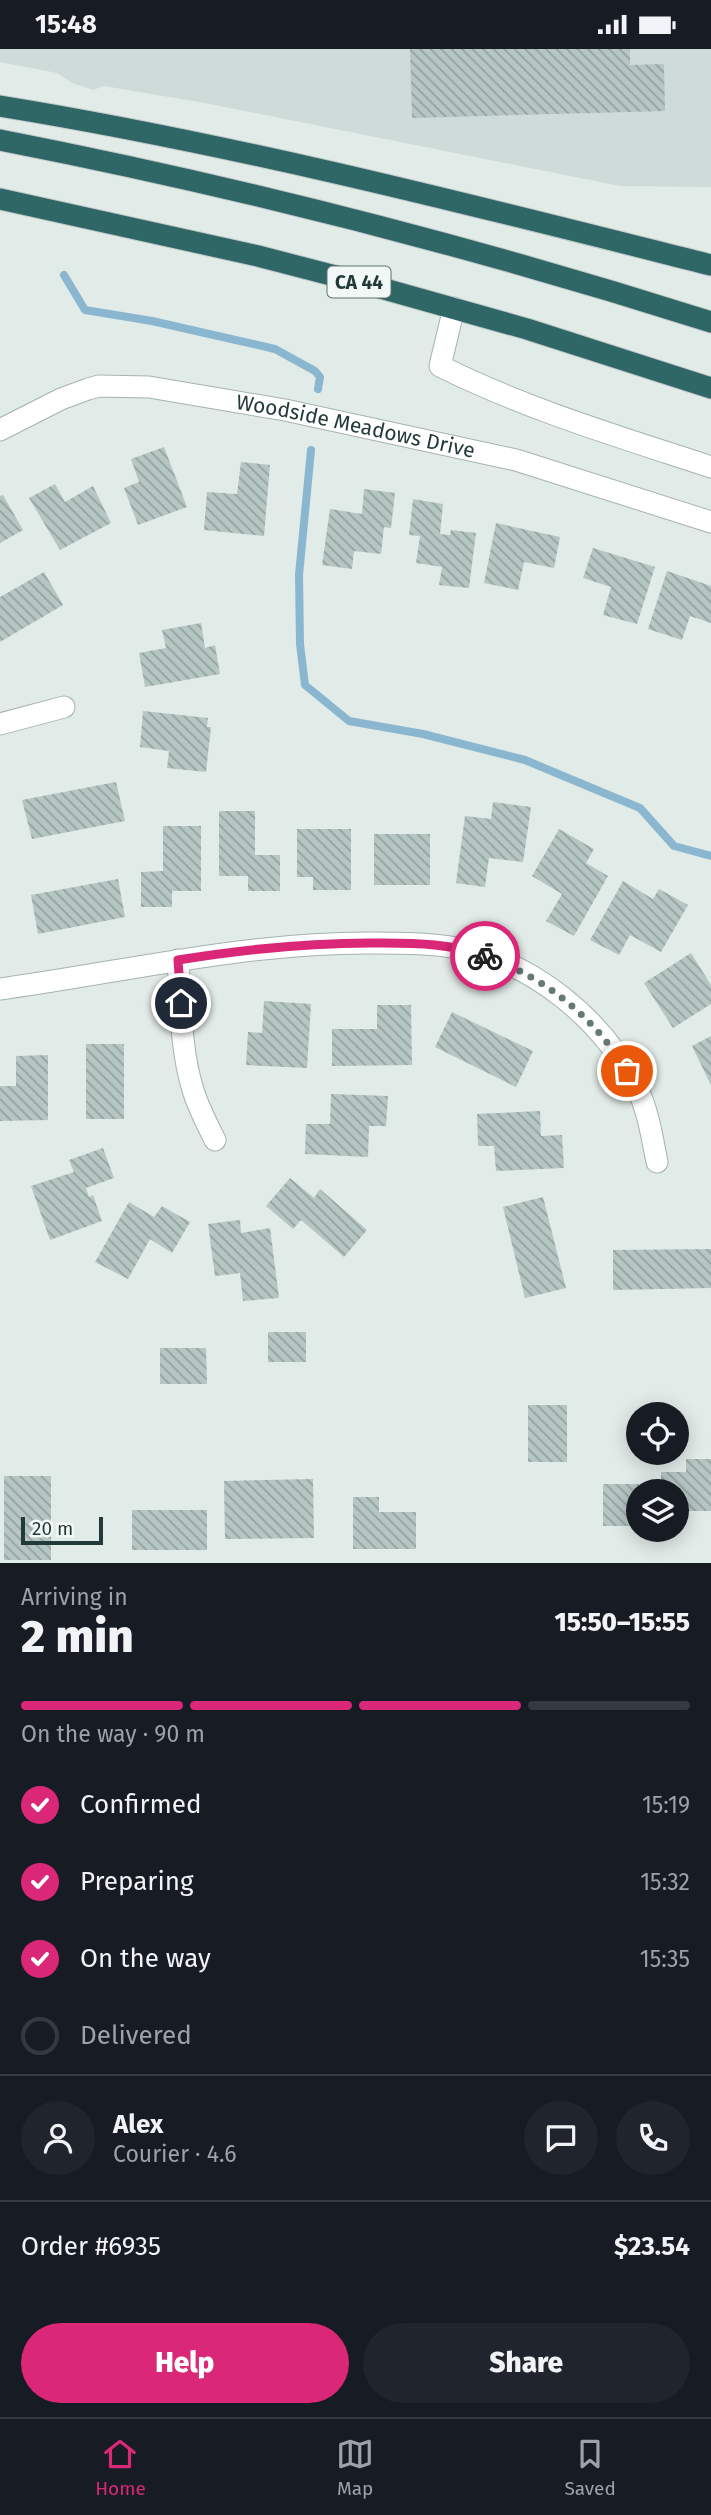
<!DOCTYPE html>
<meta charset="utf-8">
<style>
body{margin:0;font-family:"Fira Sans",sans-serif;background:#20242c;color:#f1f3f6;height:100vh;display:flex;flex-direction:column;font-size:26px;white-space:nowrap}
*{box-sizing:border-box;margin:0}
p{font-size:23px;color:#9ea1a6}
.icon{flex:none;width:38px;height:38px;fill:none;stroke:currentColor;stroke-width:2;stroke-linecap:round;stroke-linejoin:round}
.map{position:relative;height:1514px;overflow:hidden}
.sheet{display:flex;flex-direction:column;background:#171b24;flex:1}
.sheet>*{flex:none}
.fabs{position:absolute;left:626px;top:1353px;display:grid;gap:14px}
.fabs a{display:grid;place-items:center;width:63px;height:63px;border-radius:50%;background:#171b24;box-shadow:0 4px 18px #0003;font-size:35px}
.scale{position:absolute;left:21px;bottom:18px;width:82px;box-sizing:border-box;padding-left:7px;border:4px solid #223b39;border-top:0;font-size:19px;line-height:24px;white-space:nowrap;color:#223b39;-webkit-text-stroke:5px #f1f8f6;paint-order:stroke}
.pin{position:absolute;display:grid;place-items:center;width:60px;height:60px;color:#fff;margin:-30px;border:4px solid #fff;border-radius:50%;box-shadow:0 2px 7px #0007}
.courier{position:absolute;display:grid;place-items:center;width:70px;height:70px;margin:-35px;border:5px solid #db2777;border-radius:50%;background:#fff;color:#222;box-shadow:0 2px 9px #0007}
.headline em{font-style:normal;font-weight:800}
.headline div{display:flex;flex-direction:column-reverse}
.headline{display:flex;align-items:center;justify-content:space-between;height:119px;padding:0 21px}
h1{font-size:46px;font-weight:800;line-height:52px}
.bar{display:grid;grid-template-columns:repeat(4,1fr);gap:10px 7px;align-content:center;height:84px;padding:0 21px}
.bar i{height:9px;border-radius:5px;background:#363941}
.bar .on{background:#db2777}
.bar p{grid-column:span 4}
.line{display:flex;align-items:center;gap:18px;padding:0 21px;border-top:2px solid #363941}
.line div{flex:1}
.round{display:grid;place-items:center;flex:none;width:74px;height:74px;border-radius:37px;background:#20242c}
ol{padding:0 21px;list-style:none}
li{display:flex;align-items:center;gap:21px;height:77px}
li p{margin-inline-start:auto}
li .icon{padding:7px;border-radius:50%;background:#db2777;color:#fff;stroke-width:4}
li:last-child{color:#9ea1a6}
li i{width:38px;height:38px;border:4px solid #363941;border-radius:50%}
.primary-button{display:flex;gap:14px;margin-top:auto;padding:14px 21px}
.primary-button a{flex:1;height:80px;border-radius:42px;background:#db2777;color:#fff;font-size:28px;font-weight:800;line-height:80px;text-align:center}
.primary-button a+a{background:#20242c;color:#f1f3f6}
.status{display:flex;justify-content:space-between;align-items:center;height:49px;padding:0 35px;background:#171b24;direction:ltr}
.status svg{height:19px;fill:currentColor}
.dock{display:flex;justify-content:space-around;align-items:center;height:98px;border-top:2px solid #363941;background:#171b24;font-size:19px;color:#9ea1a6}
.dock a{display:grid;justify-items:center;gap:4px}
.dock .on{color:#db2777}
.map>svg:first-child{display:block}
</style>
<div class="status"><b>15:48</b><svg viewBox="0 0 49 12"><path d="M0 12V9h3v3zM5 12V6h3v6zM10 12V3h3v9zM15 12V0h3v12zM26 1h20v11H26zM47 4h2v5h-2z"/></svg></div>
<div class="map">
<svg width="711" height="1514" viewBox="0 0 711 1514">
<defs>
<pattern id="building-back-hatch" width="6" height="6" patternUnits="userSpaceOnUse" patternTransform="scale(1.75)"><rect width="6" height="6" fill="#b6c6c2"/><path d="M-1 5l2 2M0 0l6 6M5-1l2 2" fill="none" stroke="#94a29f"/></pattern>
</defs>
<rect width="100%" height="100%" fill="#e1ebe8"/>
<path fill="#cfdbd8" d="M0 0H711V138L620 137 205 54 104 37 93 41 72 34 57 24 0 13Z"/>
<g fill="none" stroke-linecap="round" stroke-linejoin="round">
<path stroke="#8ab7cf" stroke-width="8" d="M64 226 85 261 152 272 275 300 315 322 320 328 318 340
M311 401 299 526 300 595 305 636 349 672 423 685 525 711 640 759 674 797 711 807"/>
</g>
<path fill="url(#building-back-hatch)" d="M410 0H630V16L664 15 665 62 412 69Z
M164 398 187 458 138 476 124 439 139 433 131 410Z
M241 413 270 416 264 487 204 481 207 443 237 445Z
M55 435 65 453 93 437 111 474 60 501 29 449Z
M364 440 395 444 391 479 384 478 381 505 354 502 352 520 322 516 330 460 362 465Z
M3 446 23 481 0 494V447Z
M413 450 443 455 440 485 450 486 451 481 476 484 469 539 439 536 442 518 416 514 420 487 409 486Z
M496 474 560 488 554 519 524 513 518 541 484 534Z
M593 499 655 518 637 575 603 566 611 538 583 529Z
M667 522 711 537V574L690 567 682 591 648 580Z
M44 523 63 556 0 593V548Z
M201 574 205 599 215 596 220 625 145 638 139 604 166 599 162 581Z
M143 662 208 669 207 678H211L206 723 167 719 169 702 140 698Z
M116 733 125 772 32 790 22 751Z
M493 753 531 758 523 813 489 809 485 838 456 834 465 767 491 770Z
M219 762H255V806H280V842H248V827H219Z
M163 777H201V842H172V858H141V823L163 822Z
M297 780H351V841H313V828H297Z
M559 780 594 800 586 814 608 827 574 887 546 872 562 845 532 827Z
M374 785H430V836H374Z
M118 830 125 868 38 885 31 846Z
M623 832 653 850 659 840 688 856 661 903 630 886 619 906 590 891Z
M691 904 711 936V955L673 979 644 934Z
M264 952 311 955 307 1019 246 1016 248 983 262 984Z
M377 956H411L412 1016 332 1017V980H377Z
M452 963 533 1002 516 1038 435 998Z
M711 987V1036L692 997Z
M86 995H124V1070H86Z
M48 1006V1071L0 1072V1037H16V1007Z
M331 1045 388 1047 386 1077H369L368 1108 305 1105 306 1075H330Z
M540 1062 541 1087 562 1086 564 1119 496 1122 494 1097H478L477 1065Z
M103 1099 114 1129 86 1139 89 1148 93 1146 102 1172 50 1191 31 1137 74 1123 69 1111Z
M290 1129 314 1149 320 1140 367 1181 344 1208 301 1171 293 1180 266 1157Z
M543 1148 566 1239 525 1249 503 1158Z
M129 1153 154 1168 162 1157 190 1173 172 1204 150 1190 128 1230 95 1213Z
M240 1171 241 1184 270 1179 279 1249 243 1252 240 1224 215 1227 208 1175Z
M711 1200V1239L613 1241V1201Z
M268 1283H306V1313H268Z
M160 1299H206L207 1335H160Z
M528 1356H567V1413H528Z
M686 1410H711V1462H677V1442H661V1423H686Z
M4 1427H51V1511H4Z
M313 1430 314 1489 225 1490 224 1432Z
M603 1435H639V1477H603Z
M353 1448H379V1463H416V1500H353Z
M132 1461H207V1501H132Z"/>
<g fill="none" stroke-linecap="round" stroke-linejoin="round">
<defs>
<g id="minor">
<path d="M454 259 440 317C526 360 620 388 711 418"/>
<path id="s1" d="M0 381 61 350 88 340 99 337 149 338 285 361 516 411 711 473"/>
<path d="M0 675 64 658"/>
<path d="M178 911C181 954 180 999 193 1041 198 1058 207 1075 215 1091"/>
<path d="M0 940C124 923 247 893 373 894 401 894 430 894 457 899 532 912 602 970 636 1037 648 1060 652 1088 657 1113"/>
</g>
<path id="highway" d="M0 57C240 96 476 157 711 216
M0 91C241 138 478 199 711 273
M0 150 258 207 370 236 527 280 711 339"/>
</defs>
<use href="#minor" stroke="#a4b3b0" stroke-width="23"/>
<use href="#highway" stroke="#c1c8c8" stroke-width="23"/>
<use href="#minor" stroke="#fff" stroke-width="21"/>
<use href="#highway" stroke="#2f6666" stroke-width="21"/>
</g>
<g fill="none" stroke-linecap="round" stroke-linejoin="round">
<path stroke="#657976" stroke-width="7" stroke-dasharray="0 12.6" d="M485 907C545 928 594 968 627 1022"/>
<path stroke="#db2777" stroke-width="9" d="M181 954 178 911C246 900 314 893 383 894 418 894 452 895 485 907"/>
</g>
<g text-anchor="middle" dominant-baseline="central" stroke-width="5" stroke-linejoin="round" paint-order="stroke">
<rect fill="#f1f8f6" stroke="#607472" stroke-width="2" x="327.5" y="217.5" width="63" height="31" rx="5"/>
<g font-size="19" font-weight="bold" fill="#223b39">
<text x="359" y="233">CA 44</text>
</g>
<g font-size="21" fill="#223b39" stroke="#f1f8f6">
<text stroke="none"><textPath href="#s1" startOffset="369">Woodside Meadows Drive</textPath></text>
</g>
</g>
</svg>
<div class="fabs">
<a><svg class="icon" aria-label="locate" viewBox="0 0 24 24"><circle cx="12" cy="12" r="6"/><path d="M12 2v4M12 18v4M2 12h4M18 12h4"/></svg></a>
<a><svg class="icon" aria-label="layers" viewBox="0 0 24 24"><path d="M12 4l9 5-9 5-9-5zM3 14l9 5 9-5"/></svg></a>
</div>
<div class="scale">20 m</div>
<div class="pin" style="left:627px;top:1022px;background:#ea580c"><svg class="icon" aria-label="bag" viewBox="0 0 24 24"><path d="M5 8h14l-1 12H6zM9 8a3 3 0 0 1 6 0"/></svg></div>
<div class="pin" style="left:181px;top:954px;background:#1f2937"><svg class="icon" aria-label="home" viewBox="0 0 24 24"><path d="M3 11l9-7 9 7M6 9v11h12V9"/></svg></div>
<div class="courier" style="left:485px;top:907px"><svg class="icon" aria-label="bike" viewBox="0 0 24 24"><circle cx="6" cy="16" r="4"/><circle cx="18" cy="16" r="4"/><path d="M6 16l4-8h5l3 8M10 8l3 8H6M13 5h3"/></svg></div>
</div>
<section class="sheet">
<div class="headline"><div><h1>2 min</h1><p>Arriving in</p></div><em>15:50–15:55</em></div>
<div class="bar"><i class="on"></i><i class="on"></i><i class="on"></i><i></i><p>On the way · 90 m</p></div>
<ol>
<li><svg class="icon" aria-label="check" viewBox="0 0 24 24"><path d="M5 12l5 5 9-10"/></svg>Confirmed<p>15:19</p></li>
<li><svg class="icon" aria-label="check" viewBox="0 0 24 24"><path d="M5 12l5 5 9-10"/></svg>Preparing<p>15:32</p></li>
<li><svg class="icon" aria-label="check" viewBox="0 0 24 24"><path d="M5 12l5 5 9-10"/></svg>On the way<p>15:35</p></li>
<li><i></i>Delivered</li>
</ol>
<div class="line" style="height:126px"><a class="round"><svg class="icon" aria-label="person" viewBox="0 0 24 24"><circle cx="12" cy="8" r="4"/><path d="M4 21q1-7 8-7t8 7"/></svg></a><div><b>Alex</b><p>Courier · 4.6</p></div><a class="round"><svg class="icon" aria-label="chat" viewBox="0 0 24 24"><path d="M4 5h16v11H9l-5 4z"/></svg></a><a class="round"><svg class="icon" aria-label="phone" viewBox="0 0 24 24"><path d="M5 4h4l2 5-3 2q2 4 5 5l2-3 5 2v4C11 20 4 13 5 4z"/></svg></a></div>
<div class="line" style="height:91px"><div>Order #6935</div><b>$23.54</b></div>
<div class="primary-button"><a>Help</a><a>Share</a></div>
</section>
<nav class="dock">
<a class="on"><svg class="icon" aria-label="home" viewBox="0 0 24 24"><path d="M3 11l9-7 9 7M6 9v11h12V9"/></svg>Home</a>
<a><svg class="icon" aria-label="map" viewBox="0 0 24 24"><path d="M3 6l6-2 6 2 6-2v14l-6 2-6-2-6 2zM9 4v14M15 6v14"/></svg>Map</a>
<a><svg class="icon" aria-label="saved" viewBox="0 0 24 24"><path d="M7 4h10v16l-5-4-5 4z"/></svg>Saved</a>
</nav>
